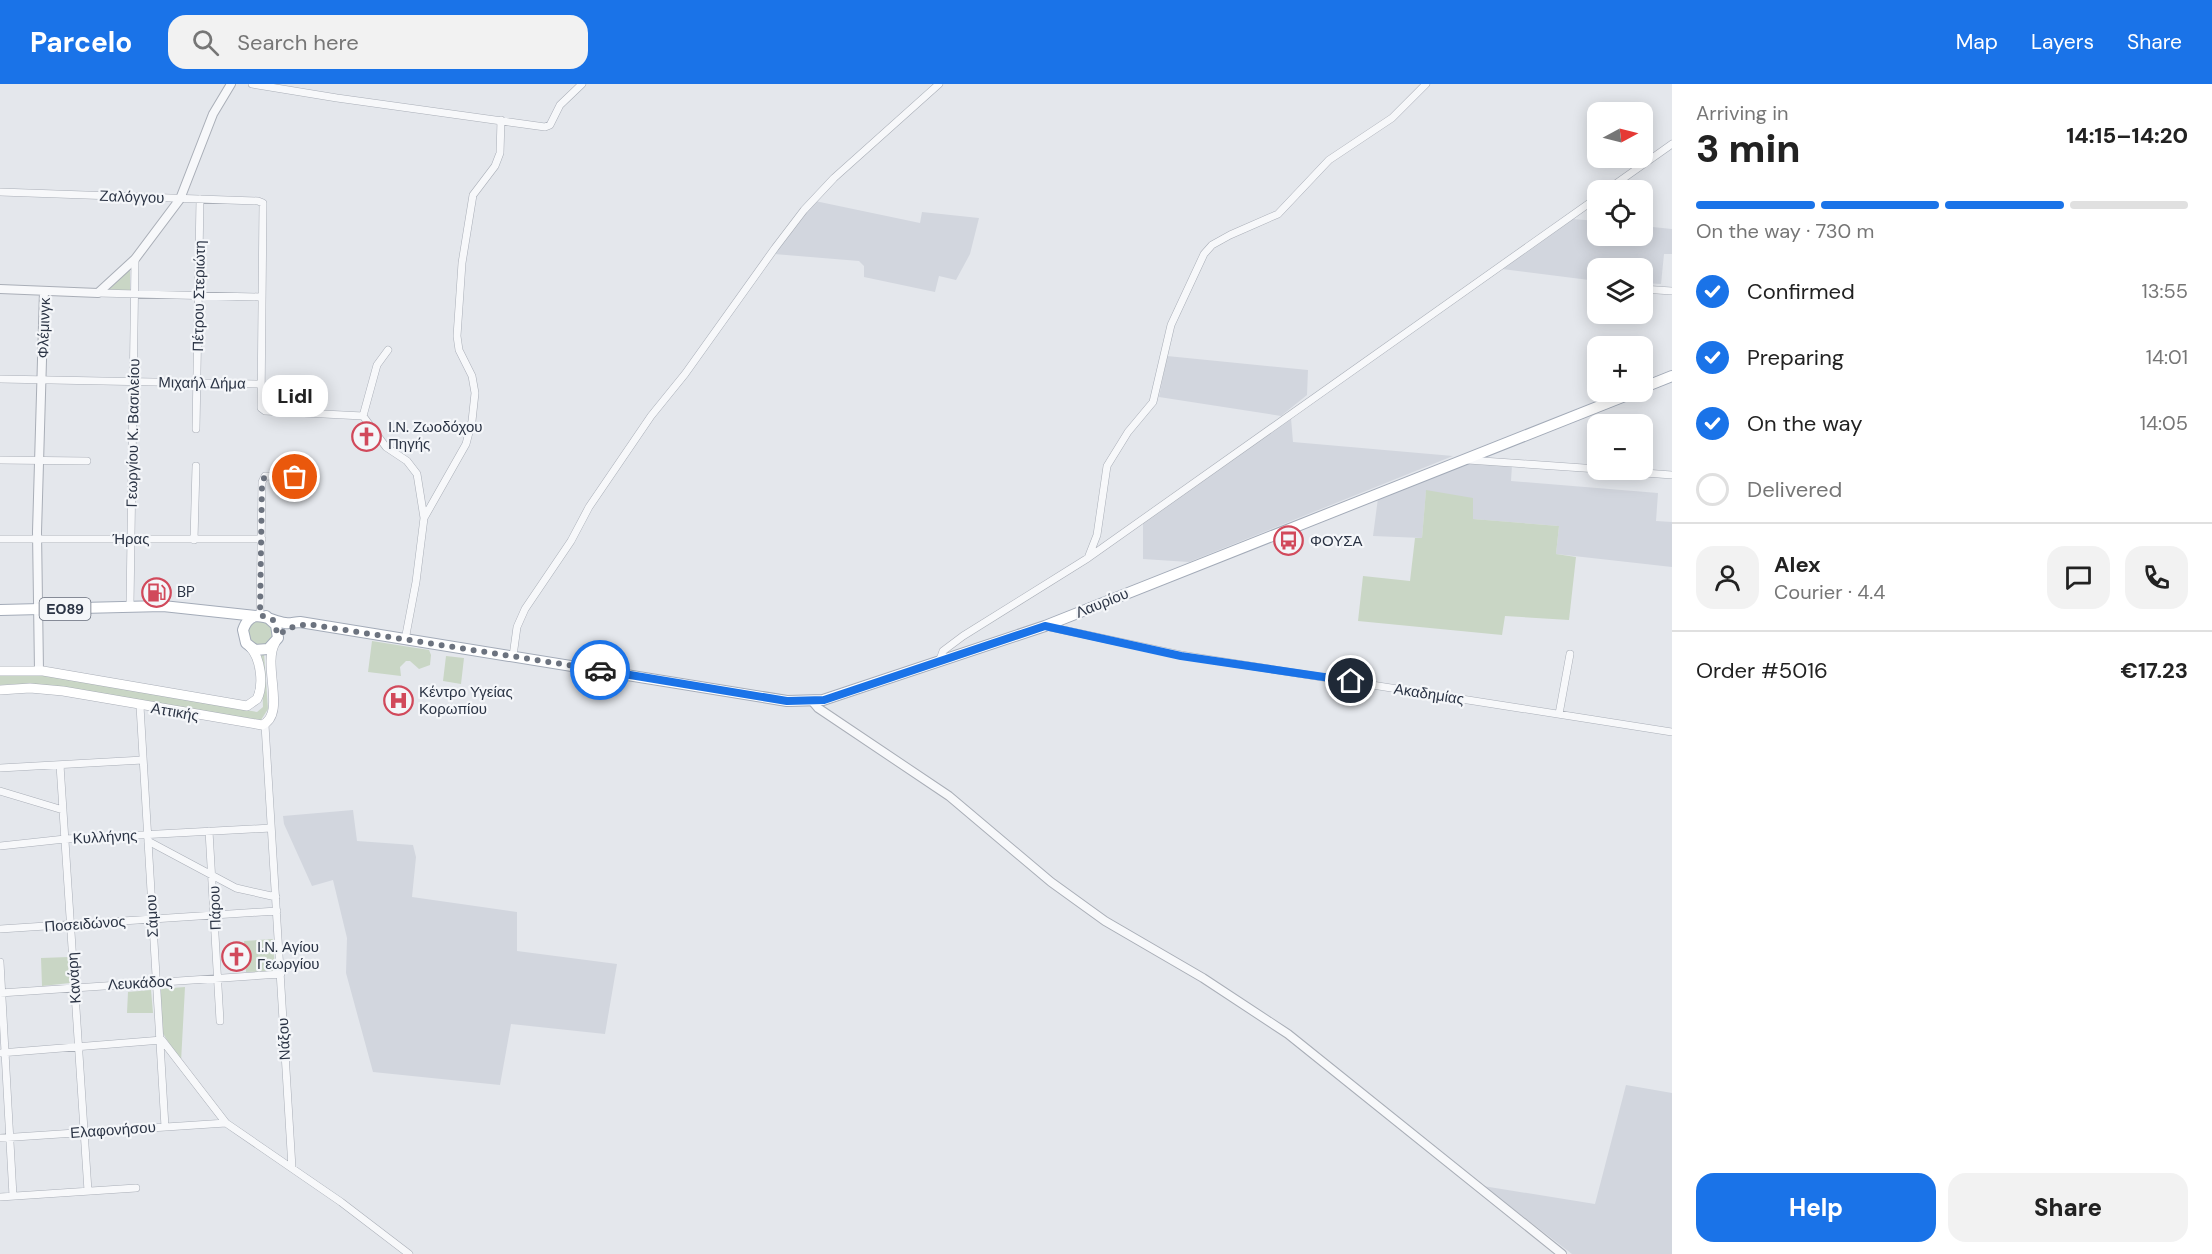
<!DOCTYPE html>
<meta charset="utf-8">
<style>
body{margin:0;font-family:"DM Sans",sans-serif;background:#f2f2f2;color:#222;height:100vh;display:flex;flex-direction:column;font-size:22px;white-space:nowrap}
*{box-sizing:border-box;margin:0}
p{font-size:20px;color:#767676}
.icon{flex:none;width:33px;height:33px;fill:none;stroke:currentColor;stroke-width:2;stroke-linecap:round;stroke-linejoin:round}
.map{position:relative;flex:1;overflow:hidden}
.side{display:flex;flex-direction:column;background:#fff;width:540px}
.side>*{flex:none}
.needle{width:39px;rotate:83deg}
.controls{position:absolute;left:1587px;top:18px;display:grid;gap:12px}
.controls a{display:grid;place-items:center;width:66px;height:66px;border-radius:12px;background:#fff;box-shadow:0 3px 15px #0003;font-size:30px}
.pin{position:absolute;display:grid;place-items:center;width:51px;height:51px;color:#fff;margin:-26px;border:3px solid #fff;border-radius:50%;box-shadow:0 2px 6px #0007}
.courier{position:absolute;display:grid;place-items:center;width:60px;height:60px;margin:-30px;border:4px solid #1a73e8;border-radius:50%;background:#fff;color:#222;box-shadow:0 2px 8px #0007}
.bubble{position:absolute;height:42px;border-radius:18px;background:#fff;box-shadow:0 3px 15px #0003;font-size:20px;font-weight:800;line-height:42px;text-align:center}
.overview em{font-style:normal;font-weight:800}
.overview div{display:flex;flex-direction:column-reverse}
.overview{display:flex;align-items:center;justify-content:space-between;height:102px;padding:0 24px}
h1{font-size:39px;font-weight:800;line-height:45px}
.bar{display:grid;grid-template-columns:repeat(4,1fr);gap:9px 6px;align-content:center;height:72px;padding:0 24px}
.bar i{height:8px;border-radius:4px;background:#e0e0e0}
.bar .selected{background:#1a73e8}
.bar p{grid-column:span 4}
.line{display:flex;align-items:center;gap:15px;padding:0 24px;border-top:2px solid #e0e0e0}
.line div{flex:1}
.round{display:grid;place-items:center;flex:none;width:63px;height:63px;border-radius:18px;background:#f2f2f2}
ol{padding:0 24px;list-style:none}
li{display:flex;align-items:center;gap:18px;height:66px}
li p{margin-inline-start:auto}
li .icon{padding:6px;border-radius:50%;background:#1a73e8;color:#fff;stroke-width:4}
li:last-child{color:#767676}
li i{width:33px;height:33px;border:3px solid #e0e0e0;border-radius:50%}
.action{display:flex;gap:12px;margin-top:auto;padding:12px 24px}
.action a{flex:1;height:69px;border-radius:18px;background:#1a73e8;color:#fff;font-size:24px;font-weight:800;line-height:69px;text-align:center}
.action a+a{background:#f2f2f2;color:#222}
header{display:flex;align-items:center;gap:36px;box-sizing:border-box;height:84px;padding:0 30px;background:#1a73e8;color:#fff}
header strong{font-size:28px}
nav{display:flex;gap:33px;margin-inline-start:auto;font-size:21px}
.search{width:420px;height:54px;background:#f2f2f2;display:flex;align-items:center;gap:15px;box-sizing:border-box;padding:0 21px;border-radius:18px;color:#767676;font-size:22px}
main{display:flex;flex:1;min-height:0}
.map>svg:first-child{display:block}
</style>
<header>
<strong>Parcelo</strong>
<div class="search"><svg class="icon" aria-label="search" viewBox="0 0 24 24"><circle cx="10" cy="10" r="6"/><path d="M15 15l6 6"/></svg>Search here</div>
<nav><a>Map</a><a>Layers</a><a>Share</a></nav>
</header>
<main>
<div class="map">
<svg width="1672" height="1170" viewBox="0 0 1672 1170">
<rect width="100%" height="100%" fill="#e4e7ec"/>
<path fill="#d2d6de" d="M815 117 920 139 922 128 979 134 970 170 956 196 939 192 935 208 864 193V182L859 177 774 170Z
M1573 135 1597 137 1598 152H1642L1643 142 1672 145V170H1664L1661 200 1643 199 1642 184H1598L1597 197 1502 185Z
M1167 272 1308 286 1307 311 1281 332 1159 313Z
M1291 334 1293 358 1453 372 1189 478 1143 475V439Z
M1466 378 1512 381 1511 397 1658 409 1656 437 1672 438V483L1556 470 1559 442 1472 435 1426 407 1422 454 1373 452 1378 414Z
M353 726 357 757 413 761 416 773 412 813 517 828V867L617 880 605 950 511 940 500 1001 373 988 346 889 347 854 333 796 312 802 284 740 283 732Z
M1626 1001 1672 1009V1170H1572L1483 1102 1595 1120Z"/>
<path fill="#c9d6c5" d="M130 185V206H108Z
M1426 406 1473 414V435L1559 442 1556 470 1576 473 1569 536 1505 532 1502 551 1358 537 1363 492 1410 497 1415 454H1422Z
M254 536 272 539 273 557 261 563 248 556V542Z
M372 557 429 566 431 571 430 581 419 585 410 577H406L400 583 401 592 368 588Z
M264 570 268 625 261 636 23 600 0 601V591L38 589 257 628 263 623 261 572Z
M446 572 464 574 461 600 443 597Z
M273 855 275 887 246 888 244 857Z
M69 873 70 899 42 902 41 874Z
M185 903 181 978 162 948 159 905Z
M151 906 153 929H127L128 908Z"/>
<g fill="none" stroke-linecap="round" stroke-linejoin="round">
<defs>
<path id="minor" d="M252 0 337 14 545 43 550 41 560 21 582 0
M1607 106 1672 60
M0 108 258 117 263 119 261 324 265 327 363 332 386 363 407 377 417 390 424 434
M1642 205 1672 207
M98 209 260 213
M0 295 259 300
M363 332 377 281 388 266
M196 345 200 115
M0 376 87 377
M1468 376 1598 385
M1604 386 1672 391
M0 455H262
M194 456 196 382
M1088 474 1598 113
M130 522 135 175
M260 531 262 398 265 392 295 393
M1045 542 1181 571 1672 648
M405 556 416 498 424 434 466 360 472 337 475 309 472 292 459 266 457 252 462 179 473 111 495 82 500 69 501 36
M513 572 517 543 525 525 571 457 589 423 651 332 685 290 775 164 804 126 834 94 939 0
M939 578 943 567 963 552 1088 474 1097 451 1107 382 1128 348 1153 318 1171 241 1204 170 1212 161 1230 151 1278 130 1329 76 1392 34 1426 0
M140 622 165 1043
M1559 630 1570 570
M265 641 292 1084
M60 681 88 1107
M0 684 143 676
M0 707 63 726
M209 747 220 937
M148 757 236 804 276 813
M0 762 65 755 271 744
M0 845 277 827
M0 878 13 1112
M0 909 281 890
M0 969 162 956 226 1039 341 1118 409 1170
M0 1054 226 1039
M0 1113 136 1104"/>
<path id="tertiary" d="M0 205 98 209 135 175 180 115 213 30 231 0
M39 587 37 448 44 207
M812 617 818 624 949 712 1051 798 1105 837 1203 894 1288 950 1562 1170"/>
<path id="secondary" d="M0 587H43L247 622 257 615C264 601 261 574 250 563
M0 606 30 604 63 607 262 641C287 631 262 581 275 559"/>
<path id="primary" d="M1642 304 1672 292
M0 526 163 522 256 532
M266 532 276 541 278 554 268 565 255 566 246 559 243 546C251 522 268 536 285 539 290 540 295 538 300 538L787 617 823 616 1045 542 1635 308"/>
</defs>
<use href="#minor" stroke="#a9aeb7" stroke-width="8"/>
<use href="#tertiary" stroke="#a9aeb7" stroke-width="10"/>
<use href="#secondary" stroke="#a9aeb7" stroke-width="10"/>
<use href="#primary" stroke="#a3abb8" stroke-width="12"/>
<use href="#minor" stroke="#f7f8fa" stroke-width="7"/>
<use href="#tertiary" stroke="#f7f8fa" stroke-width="8"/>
<use href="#secondary" stroke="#fff" stroke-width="9"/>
<use href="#primary" stroke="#fff" stroke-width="10"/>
</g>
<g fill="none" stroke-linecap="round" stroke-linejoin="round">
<path stroke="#6c737f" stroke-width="6" stroke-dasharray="0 10.8" d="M295 393 265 392 262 398 260 531 273 536 278 551 289 544 307 540 600 586"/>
<path stroke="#1a73e8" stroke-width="8" d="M600 586 787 617 824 616 1045 542 1181 572 1351 597"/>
</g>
<defs>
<symbol id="church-ring" viewBox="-11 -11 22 22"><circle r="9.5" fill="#f4f6f9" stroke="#d1495b" stroke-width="1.5"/><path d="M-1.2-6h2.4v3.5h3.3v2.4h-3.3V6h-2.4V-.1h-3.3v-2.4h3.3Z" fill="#d1495b"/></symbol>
<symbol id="bus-ring" viewBox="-11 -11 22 22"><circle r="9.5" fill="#f4f6f9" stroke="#d1495b" stroke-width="1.5"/><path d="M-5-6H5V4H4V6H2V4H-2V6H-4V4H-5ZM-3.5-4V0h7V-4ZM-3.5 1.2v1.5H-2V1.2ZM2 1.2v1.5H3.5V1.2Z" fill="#d1495b"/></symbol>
<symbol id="fuel-ring" viewBox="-11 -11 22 22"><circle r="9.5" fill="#f4f6f9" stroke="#d1495b" stroke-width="1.5"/><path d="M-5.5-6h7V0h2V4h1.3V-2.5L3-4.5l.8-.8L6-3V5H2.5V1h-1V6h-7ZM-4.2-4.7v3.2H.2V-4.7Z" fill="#d1495b"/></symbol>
<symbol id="hospital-ring" viewBox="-11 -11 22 22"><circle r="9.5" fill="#f4f6f9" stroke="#d1495b" stroke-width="1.5"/><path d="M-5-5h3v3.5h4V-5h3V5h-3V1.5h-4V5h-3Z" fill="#d1495b"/></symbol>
</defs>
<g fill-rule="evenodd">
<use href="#church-ring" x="350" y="336" width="33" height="33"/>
<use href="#bus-ring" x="1272" y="440" width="33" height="33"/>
<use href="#fuel-ring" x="140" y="492" width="33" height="33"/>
<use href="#hospital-ring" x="382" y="600" width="33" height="33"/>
<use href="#church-ring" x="220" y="856" width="33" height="33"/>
</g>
<g text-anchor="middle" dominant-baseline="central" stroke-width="4.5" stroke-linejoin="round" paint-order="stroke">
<rect fill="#f4f6f9" stroke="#676e7b" stroke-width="1.5" x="39.5" y="514" width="51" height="22" rx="4.5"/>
<g font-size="14" font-weight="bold" fill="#2b3445">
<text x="65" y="525">ΕΟ89</text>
</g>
<g font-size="15" fill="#2b3445" stroke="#f4f6f9">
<text transform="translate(132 113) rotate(2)">Ζαλόγγου</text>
<text transform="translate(199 212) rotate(-89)">Πέτρου Στεριώτη</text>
<text transform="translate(44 244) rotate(-88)">Φλέμινγκ</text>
<text transform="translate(202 299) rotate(1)">Μιχαήλ Δήμα</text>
<text transform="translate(133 349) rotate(-89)">Γεωργίου Κ. Βασιλείου</text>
<text x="131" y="455">Ήρας</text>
<text transform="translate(1102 519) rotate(-22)">Λαυρίου</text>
<text transform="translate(1429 610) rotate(9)">Ακαδημίας</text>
<text transform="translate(175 628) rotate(10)">Αττικής</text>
<text transform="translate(105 753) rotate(-3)">Κυλλήνης</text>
<text transform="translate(215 824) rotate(-92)">Πάρου</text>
<text transform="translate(152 832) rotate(-93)">Σάμου</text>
<text transform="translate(85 840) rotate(-4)">Ποσειδώνος</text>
<text transform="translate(74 894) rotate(-94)">Κανάρη</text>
<text transform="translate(140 899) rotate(-3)">Λευκάδος</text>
<text transform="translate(284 955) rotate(-93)">Νάξου</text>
<text transform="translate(113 1046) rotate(-4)">Ελαφονήσου</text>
</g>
<g font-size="15" fill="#2b3445" stroke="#f4f6f9" text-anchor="start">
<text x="388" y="343">Ι.Ν. Ζωοδόχου<tspan x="388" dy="17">Πηγής</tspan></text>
<text x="1310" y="457">ΦΟΥΣΑ</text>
<text x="177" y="508">BP</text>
<text x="419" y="608">Κέντρο Υγείας<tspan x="419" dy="17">Κορωπίου</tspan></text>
<text x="257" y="863">Ι.Ν. Αγίου<tspan x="257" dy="17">Γεωργίου</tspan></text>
</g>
</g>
</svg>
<div class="controls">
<a><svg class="needle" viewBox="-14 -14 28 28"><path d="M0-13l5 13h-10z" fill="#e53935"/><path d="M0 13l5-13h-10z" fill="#767676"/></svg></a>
<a><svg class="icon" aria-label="locate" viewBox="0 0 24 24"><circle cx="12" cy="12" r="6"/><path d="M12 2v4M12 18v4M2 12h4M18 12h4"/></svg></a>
<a><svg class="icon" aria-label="layers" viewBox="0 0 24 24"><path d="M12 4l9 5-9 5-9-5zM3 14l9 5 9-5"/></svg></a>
<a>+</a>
<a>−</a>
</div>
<div class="pin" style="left:295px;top:393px;background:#ea580c"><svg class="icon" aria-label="bag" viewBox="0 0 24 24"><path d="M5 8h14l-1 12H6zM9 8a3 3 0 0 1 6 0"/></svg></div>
<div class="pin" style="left:1351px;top:597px;background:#1f2937"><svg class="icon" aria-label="home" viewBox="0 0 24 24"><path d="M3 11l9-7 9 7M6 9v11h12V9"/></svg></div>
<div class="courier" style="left:600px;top:586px"><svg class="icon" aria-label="car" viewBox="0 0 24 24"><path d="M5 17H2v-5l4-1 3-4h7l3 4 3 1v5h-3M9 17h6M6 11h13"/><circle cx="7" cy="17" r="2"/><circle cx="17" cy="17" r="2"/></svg></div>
<div class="bubble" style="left:262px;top:291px;width:66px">Lidl</div>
</div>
<section class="side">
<div class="overview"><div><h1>3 min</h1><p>Arriving in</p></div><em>14:15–14:20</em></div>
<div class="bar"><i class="selected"></i><i class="selected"></i><i class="selected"></i><i></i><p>On the way · 730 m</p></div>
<ol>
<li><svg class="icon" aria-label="check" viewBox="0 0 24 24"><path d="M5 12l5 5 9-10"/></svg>Confirmed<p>13:55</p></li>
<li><svg class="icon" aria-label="check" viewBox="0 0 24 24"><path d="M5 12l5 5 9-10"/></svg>Preparing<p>14:01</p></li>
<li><svg class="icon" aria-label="check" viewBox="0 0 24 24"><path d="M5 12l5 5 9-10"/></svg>On the way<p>14:05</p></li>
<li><i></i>Delivered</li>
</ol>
<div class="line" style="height:108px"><a class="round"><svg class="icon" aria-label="person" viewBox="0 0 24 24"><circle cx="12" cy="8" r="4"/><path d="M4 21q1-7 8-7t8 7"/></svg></a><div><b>Alex</b><p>Courier · 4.4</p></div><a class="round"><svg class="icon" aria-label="chat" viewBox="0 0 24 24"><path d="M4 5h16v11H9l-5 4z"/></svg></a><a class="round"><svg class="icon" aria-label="phone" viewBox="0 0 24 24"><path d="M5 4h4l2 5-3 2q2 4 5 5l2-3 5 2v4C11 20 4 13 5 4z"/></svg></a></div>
<div class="line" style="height:78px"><div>Order #5016</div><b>€17.23</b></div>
<div class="action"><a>Help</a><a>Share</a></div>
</section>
</main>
